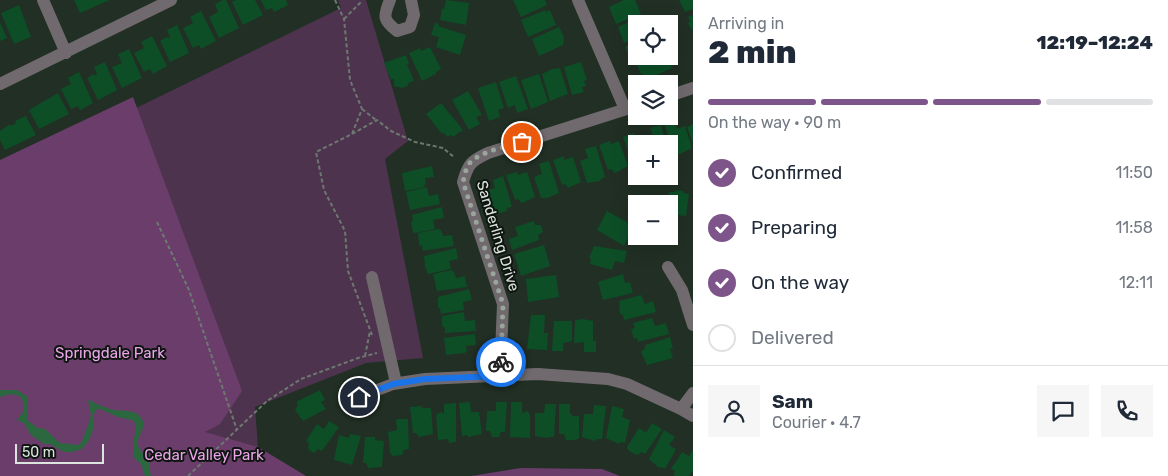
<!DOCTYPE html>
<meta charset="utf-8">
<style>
body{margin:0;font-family:Rubik,sans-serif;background:#f6f6f7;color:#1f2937;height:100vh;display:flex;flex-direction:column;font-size:19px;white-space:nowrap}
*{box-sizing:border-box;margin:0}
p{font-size:16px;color:#747a83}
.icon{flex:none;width:28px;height:28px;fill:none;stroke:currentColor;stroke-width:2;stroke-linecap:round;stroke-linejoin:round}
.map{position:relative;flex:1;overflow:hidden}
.panel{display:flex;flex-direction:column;background:#fff;width:475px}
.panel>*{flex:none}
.tools{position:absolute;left:628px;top:15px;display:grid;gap:10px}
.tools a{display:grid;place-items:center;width:50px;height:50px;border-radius:0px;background:#fff;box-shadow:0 5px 20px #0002;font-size:25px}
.scale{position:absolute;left:15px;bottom:12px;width:89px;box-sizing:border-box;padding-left:5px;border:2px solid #dbe4dd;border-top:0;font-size:14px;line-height:18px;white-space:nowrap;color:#dbe4dd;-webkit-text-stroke:4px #0f1510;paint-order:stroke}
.pin{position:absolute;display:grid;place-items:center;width:42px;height:42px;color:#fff;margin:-21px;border:2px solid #fff;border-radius:50%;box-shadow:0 1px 5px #0007}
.courier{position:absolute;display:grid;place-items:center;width:50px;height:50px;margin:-25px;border:4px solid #1a73e8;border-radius:50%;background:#fff;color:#222;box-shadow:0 1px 6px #0007}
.overview em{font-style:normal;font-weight:800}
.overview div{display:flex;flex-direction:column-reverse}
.overview{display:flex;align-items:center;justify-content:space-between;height:85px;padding:0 15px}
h1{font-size:32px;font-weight:800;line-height:38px}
.bar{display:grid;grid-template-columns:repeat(4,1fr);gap:8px 5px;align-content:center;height:60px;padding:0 15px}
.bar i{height:6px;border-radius:4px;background:#e0e1e3}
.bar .on{background:#7e558b}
.bar p{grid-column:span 4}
.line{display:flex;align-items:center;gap:12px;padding:0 15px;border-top:1px solid #e0e1e3}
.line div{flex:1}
.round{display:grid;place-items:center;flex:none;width:52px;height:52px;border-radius:0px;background:#f6f6f7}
ol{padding:0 15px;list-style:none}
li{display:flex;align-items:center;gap:15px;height:55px}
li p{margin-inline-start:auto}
li .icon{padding:5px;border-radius:50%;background:#7e558b;color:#fff;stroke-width:4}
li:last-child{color:#747a83}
li i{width:28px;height:28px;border:2px solid #e0e1e3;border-radius:50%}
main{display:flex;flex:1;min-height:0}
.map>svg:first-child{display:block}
</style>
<main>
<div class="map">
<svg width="693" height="476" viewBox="0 0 693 476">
<rect width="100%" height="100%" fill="#212f24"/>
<path fill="#4e334e" d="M338 0H366L408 141 385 159 423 358 366 363 255 407 258 447 306 476H0V170L7 171 341 8Z"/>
<path fill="#6b3d6b" d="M133 97 242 391 220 424 205 432 258 447 306 476H0V160Z
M521 468 602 469 620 476H471Z"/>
<path fill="#2b673f" d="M0 390H17L28 397 27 420 38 428 45 429 60 443 79 445 82 441 90 420 91 414 88 401 89 400C95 403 101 406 107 408 122 414 140 405 144 425L138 440V446L149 463 151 476H145L141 464 133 457V444L136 428 135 423 132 420 118 417 100 409H97L94 414V427L89 440 82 449 72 452H64L50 444H44L31 435 24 423 17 420 24 411 23 402 20 396 11 394 0 397Z"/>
<path fill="#0d4e27" d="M74 0H110L80 13Z
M223 0H226L239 28 219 38 209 17 218 12 215 4Z
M236 0H255L263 15 243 25 232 2Z
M261 0H286L288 5 274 12 272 8 266 10Z
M446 0 469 3 466 25 440 20 442 9H444Z
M513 0H545L547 5 521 17Z
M624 0H635L641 14 616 24 609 7Z
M679 0H693V9L685 12Z
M19 5 31 37 14 44 1 13Z
M545 10 546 12 550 10 556 25 528 37 521 20Z
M201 11 216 41 201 49 199 45 193 48 183 28 193 23 190 17Z
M693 15V30L691 29 688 23 690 21 688 17Z
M642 16 645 24H636V38L624 43 618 27Z
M0 22 7 38 0 41Z
M435 23 439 24 438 26 466 35 460 55 436 47 439 37 431 35Z
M177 25 189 53 170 62 160 41 167 37 168 38 170 37 167 30Z
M559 27 564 37 563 45 539 56 532 39Z
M152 36 167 66 153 74 150 69 144 72 134 53 144 48 141 42Z
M636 41V56H649L637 61 634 53 629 55 625 47Z
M430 47 441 69 436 72V74L422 81 409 53 420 48 421 51Z
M129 49 142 78 122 88 112 67 122 63 118 54Z
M406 55 409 64H407L414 81 408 83V86L402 88 394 86V78L391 80 384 63Z
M656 56H667L672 68 648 79 645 78 643 74H641L637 65Z
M105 62 117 90 98 100 87 78 94 74 95 76 97 74 94 67Z
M581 62 587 80 584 81 586 86 582 87 584 92 572 95 564 67Z
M560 68 568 94 550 101 542 74 552 69Z
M79 72 93 103 80 110 78 106 71 109 61 89 71 84 68 78Z
M539 74 548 102 531 109 521 80Z
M516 76 528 109 517 113 515 105 508 108 499 82Z
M496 82 504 108 498 110 500 117 489 121 478 88Z
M468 91 482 115 476 117 480 124 469 130 452 100Z
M58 93 69 114 39 129 29 110Z
M441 103 463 130 453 137 451 135 447 137 444 133 442 134 426 114Z
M26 116 36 135 5 150 0 140V131L10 124V126L16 123 15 121Z
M675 120 677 129 685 126 692 148 680 154H675L664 124Z
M693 124V144L687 127Z
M661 125 666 144H636V167H634L623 137 634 133 637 142 645 140 646 141 654 138 650 128Z
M610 141 611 144 619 141 628 166 615 173 611 169 608 170 599 145Z
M596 146 605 177 601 179 600 181 587 183 580 161 588 158 585 149Z
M564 156V160L573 157 581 182 568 188 565 184 562 185 553 160Z
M549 161 559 193 547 198H541L534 177 542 174 539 164Z
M432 166 434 177 425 178 426 184 424 185 425 187 405 191 402 173Z
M517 172 518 175 527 172 535 197 522 203 518 199 515 200 506 175Z
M503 176 512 207 507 208V211L497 214 495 213 488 190 495 188 493 180Z
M427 187 429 196 438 194 440 204 410 210 406 192Z
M676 190 683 191 684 193 689 194 686 216 677 215V225L669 224V192H675Z
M647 195 651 199 654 198 655 204H635L634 200Z
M442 207 444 218 433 220 435 229 415 233 413 232 411 222 413 220 412 215Z
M607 211 634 226 624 246 597 230Z
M534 221 535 225H541L543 232 538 235 539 240 512 250 509 239 518 236 515 227Z
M439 229 441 230 443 236 452 235 454 246 423 251 422 246 419 245 418 233Z
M544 245 550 266 521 276 514 254Z
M594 246 627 251 624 263 615 261 612 270 590 264 591 259 589 258Z
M456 248 458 259 449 261 451 269 428 274 425 267 424 256Z
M452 270 454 272 456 278 465 276 467 287 437 291 433 274Z
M623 274 625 283 630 282 633 293 603 300 598 282Z
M556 275 559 297 528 302 526 279Z
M469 289 472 300 463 302 464 310 441 314 440 309 438 308V297Z
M641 295 645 304 653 301 656 312 624 320 623 315 620 314 619 301Z
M464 312 465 321 475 320 476 331 445 333V328L442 326V316Z
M531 315H545L544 333H548L547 350 527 349Z
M652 318 655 326 666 323 669 334 638 342 637 338 634 339 631 329 635 328 633 323Z
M583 319 593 321V341H596V352H584V342L574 343 575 320Z
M554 321H572V340L569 342 563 343V351H552Z
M475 334 476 345 466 346 467 351 465 353 446 355 444 338Z
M670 337 673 348 670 349 673 358 647 365 641 352 645 348V345Z
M320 390 325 400 321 402 326 409 303 421 295 410 298 405 296 402Z
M470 402 471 412H479L482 434 468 437 467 435 462 436 459 403Z
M496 402H507L505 432H501L499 437H492L490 431H486L487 411H496Z
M511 402H522V413L527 411 530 414V438L510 437Z
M456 403V442L449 443 448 439 438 440 436 415 441 412 444 414V404Z
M545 404H556L554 437H549L548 438 535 436V413H544Z
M559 404H570V414H572V416H579V438L576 440H566L564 434H559Z
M594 405 606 406 602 439H597L595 441 582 437 584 414H593Z
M422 406V408H431L433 434 419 437 416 433H413L410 407Z
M612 406 624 409 622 417 630 420 625 443 621 442 619 444 606 438Z
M398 419H408L409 449 404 450 402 455 393 456 390 453 388 432 397 430 396 420Z
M329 421 339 427 322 451 318 449 314 453 308 449 309 443 306 441 317 424 324 429Z
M652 423 662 429 645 454 641 452 640 454 636 455 628 450 627 447 639 428 645 432 647 431Z
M664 430 675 437 669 445 676 449 665 469 661 467 659 468 649 459Z
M350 434 361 436 352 465 334 460 339 435 349 438Z
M365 437H375V440L384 441 382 467 368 468 366 463H363Z
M693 450V472H692L689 476H674L675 471 671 469 682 452 689 456Z"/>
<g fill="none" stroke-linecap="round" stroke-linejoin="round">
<path stroke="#6d7970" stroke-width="2" stroke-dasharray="4 2.5" stroke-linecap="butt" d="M335 0 344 19 350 80 362 109 352 134 316 152 324 190 345 231 348 271 372 335
M344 19 361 2
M362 109 376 120
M352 134 377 120 391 131 415 142 443 148 455 158
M157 222 189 290 237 430
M365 356 370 331
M188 476 267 401 301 379 358 358 377 353"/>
<path stroke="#706a6f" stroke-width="12" d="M43 0 66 53
M390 0C383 17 383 20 397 31L410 27 414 15 411 0
M578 0 625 109
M0 84 171 0
M669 96 693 88
M668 267 682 290 693 325
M372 277 396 383
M500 376 503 304 463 182C468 164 471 161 488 153L636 106
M359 397 393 384 425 379 538 374 608 379 627 384 681 409 693 416
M681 409 693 393"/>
</g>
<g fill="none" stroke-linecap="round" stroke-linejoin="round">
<path stroke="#9aa59c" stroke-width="5" stroke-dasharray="0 9" d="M501 362 503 304 463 182C465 174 466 165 473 160 486 150 506 147 522 142"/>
<path stroke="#1a73e8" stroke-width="6" d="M359 397 393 384 425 379 500 376 501 362"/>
</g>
<g text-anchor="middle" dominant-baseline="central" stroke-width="4" stroke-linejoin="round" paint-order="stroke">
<g font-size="15" fill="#dbe4dd" stroke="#0f1510">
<text transform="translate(498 236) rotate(73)">Sanderling Drive</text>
</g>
<g font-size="15" fill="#eba5ea" stroke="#0f1510">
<text x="110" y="353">Springdale Park</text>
<text x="204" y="455">Cedar Valley Park</text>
</g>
</g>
</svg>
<div class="tools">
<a><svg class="icon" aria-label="locate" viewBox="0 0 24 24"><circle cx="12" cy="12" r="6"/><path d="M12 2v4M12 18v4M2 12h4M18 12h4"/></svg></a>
<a><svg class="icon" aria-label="layers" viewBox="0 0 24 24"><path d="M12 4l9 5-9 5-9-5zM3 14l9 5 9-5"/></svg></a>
<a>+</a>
<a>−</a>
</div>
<div class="scale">50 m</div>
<div class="pin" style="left:522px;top:142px;background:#ea580c"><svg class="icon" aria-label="bag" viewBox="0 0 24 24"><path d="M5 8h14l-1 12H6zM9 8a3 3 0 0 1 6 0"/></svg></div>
<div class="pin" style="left:359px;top:397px;background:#1f2937"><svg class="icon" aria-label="home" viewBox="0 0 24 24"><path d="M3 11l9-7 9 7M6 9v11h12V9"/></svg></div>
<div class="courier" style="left:501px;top:362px"><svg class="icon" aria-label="bike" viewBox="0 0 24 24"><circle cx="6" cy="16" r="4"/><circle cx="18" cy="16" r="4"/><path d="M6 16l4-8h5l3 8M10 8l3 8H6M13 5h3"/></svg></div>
</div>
<section class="panel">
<div class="overview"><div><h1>2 min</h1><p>Arriving in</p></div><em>12:19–12:24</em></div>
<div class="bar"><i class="on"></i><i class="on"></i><i class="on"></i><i></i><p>On the way · 90 m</p></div>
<ol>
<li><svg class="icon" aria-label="check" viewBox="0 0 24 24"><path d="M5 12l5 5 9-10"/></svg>Confirmed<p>11:50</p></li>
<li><svg class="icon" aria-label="check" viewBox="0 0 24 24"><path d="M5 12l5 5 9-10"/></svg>Preparing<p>11:58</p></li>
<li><svg class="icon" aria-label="check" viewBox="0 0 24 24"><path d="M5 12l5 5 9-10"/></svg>On the way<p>12:11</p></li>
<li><i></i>Delivered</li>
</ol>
<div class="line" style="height:90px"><a class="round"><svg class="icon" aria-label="person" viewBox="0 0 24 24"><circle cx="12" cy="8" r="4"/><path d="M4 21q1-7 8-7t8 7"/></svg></a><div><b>Sam</b><p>Courier · 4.7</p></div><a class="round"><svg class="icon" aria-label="chat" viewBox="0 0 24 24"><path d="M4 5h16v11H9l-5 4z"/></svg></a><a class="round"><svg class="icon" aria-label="phone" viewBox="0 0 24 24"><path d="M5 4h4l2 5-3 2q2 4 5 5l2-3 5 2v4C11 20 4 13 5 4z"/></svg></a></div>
</section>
</main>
